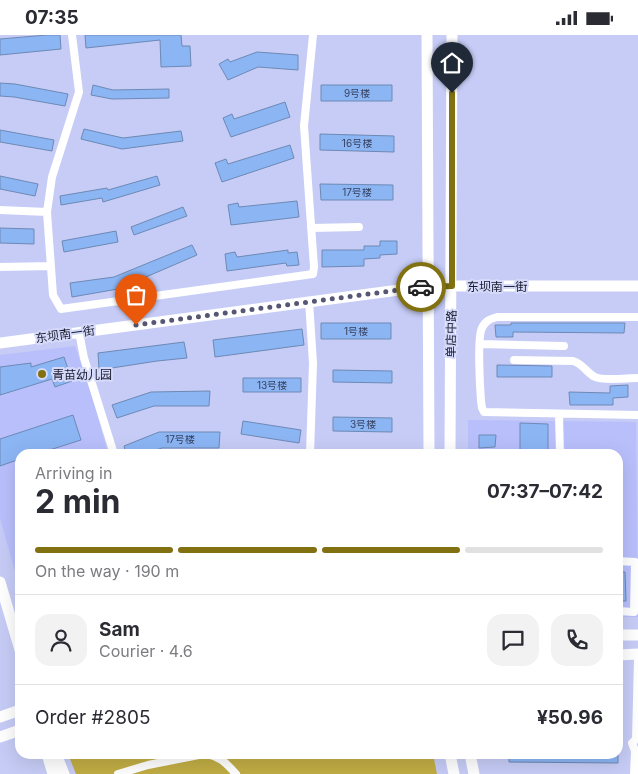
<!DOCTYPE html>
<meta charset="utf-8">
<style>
body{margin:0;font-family:Inter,"Noto Sans SC",sans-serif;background:#f2f2f3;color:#2b2b33;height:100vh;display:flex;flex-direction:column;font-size:19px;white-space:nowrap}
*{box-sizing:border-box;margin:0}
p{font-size:16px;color:#7c7c81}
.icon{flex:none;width:28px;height:28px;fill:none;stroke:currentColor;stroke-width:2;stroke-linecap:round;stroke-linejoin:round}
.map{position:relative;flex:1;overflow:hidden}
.side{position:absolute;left:15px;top:414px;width:608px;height:310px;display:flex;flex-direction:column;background:#fff;border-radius:15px;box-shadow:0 5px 20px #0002}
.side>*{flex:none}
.pin{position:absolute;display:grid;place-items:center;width:42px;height:42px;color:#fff;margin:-51px -21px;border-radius:50% 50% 50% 0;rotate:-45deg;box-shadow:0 0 5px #0007}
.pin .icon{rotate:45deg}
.courier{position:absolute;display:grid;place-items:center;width:50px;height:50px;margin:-25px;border:4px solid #817110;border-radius:50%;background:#fff;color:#222;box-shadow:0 1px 6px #0007}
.head em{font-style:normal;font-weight:700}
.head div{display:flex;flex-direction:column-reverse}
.head{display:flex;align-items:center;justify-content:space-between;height:85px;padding:0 20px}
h1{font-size:32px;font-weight:700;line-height:38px}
.bar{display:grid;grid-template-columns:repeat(4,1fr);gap:8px 5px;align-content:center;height:60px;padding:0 20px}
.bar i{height:6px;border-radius:4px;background:#e1e1e2}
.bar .selected{background:#817110}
.bar p{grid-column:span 4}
.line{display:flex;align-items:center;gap:12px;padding:0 20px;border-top:1px solid #e1e1e2}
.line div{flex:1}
.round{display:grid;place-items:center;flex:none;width:52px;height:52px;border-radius:15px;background:#f2f2f3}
.status{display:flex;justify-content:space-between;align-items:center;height:35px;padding:0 25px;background:#fff;direction:ltr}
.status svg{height:14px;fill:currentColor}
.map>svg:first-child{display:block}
</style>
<div class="status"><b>07:35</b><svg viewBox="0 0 49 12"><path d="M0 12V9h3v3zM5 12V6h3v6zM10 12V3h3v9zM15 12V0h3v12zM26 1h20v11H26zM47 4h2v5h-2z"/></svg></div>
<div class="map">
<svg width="638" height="739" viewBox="0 0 638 739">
<rect width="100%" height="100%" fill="#c6ccf6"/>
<path fill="#b8bffb" d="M75 311 91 357 108 419H20V554L0 483V320Z
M468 385 636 387 638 582H618V419H468Z"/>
<path fill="#c1ad45" d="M68 719H433L437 739H76Z"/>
<path fill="#8cb5f4" stroke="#6d89b5" d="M47 0H60L61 14 0 20V4Z
M85 0H181L182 11H190L191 31 161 32 160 5 86 13Z
M257 17 298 20V35L258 32 228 45 219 29 228 24 230 27Z
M0 48 15 49 68 59 65 71 14 62 0 61Z
M93 50 113 55 169 54V63L112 64 91 60Z
M321 50H392V66H321Z
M285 67 290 82 231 102 223 83 232 79 234 84Z
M84 94 123 103 181 96 183 106 122 114 81 104Z
M0 95 54 105 52 116 0 107Z
M320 99 394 101V117L320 115Z
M290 110 294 123 222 147 215 128 226 124 228 129Z
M0 141 38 149 35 161 0 154Z
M157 141 160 150 103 167 102 163 61 170 60 161 107 153 108 155Z
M320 149 393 150V165H321Z
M297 166 299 182 231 190 228 170 238 168 239 172Z
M183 172 187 181 134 200 131 192Z
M0 193 34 194V209L0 208Z
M116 196 118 207 64 217 62 206Z
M380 206H397V219L380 220V223L364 224V231L322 232V215H364V211H380Z
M192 210 197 220 118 254 72 262 70 248 114 242Z
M288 215V218L297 217 299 230 287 231 286 228 227 236 225 219 235 217 237 222Z
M321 288H391V304H321Z
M511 288H625L624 298 513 297V302H496L495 290H511Z
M302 294 304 310 215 322 213 305Z
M184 307 187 323 157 326 99 335 98 318Z
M64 322 72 346 55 352 52 344 0 360V332L31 328V332Z
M497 330 552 331V342H497Z
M333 335 392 336V348L333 347Z
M243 343H301V357H243Z
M628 350V362L613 363V370H570L569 357 610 358V351Z
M210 356 209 371H154L117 383 112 370 151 357Z
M73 380 81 405 37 419H20V424L0 431V404Z
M333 382 392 383V397L333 396Z
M243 386 301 395 299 408 241 399Z
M520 388 548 389V419H520Z
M159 397H220L219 413H162L143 419H126L124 411Z
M479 400H496L495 412 479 413Z
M618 537H625L626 566H618Z
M509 719H618V728L509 727Z"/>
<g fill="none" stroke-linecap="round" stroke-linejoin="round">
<path stroke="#fff" stroke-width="8" d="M72 0 79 57 52 142 47 177 53 260 61 274 313 239 314 232 304 91 313 0
M0 175 47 177
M311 193 359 192
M0 232 51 231
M309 266 313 328 310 419
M638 282H497C490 284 485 286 482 293 477 302 480 353 481 366L482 373 484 377 638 380
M79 297 84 323 114 419
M480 309 564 311
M514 325 573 326C583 329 586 337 595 342 603 346 627 343 638 343
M559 379 560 419
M618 526 635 527 634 577 618 576
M205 719C220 721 226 728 236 739
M118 739 148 730 204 719
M634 739 635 716 632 708 636 704 638 623"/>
<path stroke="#fff" stroke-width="11" d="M427 0 429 419
M0 308 429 251H638
M450 419 452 0
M0 547 20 615
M618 600H638
M618 620 638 619
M0 682 20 675
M0 702 20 695
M47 719 53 739
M56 719 64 739
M450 719 454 739
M470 719 474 739"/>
</g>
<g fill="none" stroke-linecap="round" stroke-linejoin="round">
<path stroke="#565873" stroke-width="5" stroke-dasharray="0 9" d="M136 290 421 252"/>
<path stroke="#817110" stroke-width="6" d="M421 252 452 251V58"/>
</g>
<circle fill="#817110" stroke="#d5dafa" stroke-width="2" cx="42" cy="339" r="5"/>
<g text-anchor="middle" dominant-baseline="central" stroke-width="4" stroke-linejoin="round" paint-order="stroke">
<g font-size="10" fill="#36415f">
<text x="357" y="58">9号楼</text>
<text x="357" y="108">16号楼</text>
<text x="357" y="157">17号楼</text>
<text x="356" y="296">1号楼</text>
<text x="272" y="350">13号楼</text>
<text x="363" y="389">3号楼</text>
<text x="180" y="404">17号楼</text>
</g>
<g font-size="12" fill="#191a2d" stroke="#d5dafa">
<text x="497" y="251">东坝南一街</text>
<text transform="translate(65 299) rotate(-8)">东坝南一街</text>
<text transform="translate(451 299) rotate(-89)">单店中路</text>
</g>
<g font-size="12" fill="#191a2d" stroke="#d5dafa" text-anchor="start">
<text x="52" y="339">青苗幼儿园</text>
</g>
</g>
</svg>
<div class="pin" style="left:136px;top:290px;background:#ea580c"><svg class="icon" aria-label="bag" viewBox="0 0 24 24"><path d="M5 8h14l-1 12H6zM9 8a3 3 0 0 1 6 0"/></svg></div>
<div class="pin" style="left:452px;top:58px;background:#1f2937"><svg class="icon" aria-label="home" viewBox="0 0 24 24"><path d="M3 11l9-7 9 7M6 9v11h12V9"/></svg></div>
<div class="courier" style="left:421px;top:252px"><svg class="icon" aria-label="car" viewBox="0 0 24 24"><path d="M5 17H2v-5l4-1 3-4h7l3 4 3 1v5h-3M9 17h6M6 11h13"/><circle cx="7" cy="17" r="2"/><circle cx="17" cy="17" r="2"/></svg></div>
<section class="side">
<div class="head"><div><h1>2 min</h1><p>Arriving in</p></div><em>07:37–07:42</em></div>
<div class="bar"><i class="selected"></i><i class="selected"></i><i class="selected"></i><i></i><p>On the way · 190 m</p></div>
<div class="line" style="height:90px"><a class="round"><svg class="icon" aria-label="person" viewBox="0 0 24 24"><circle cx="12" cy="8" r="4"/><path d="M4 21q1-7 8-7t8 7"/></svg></a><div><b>Sam</b><p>Courier · 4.6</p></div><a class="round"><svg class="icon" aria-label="chat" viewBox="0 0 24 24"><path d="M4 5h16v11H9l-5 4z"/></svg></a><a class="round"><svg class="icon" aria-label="phone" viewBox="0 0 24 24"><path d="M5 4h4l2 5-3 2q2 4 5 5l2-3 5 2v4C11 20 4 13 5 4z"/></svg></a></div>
<div class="line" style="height:65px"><div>Order #2805</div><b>¥50.96</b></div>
</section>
</div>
